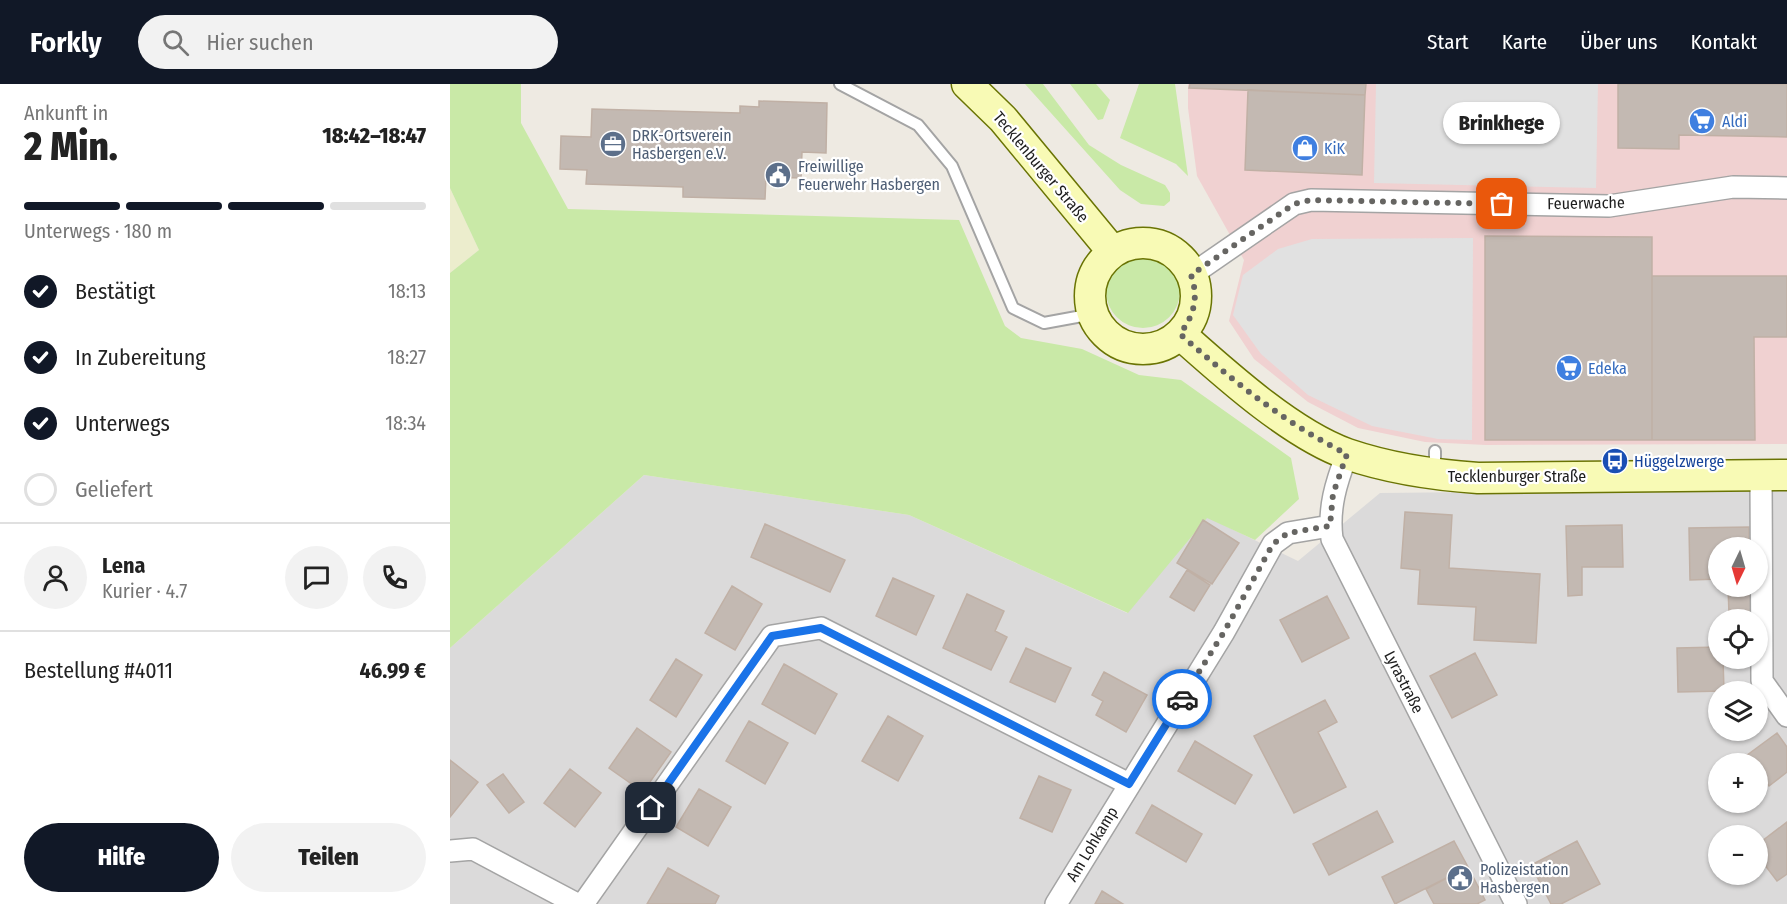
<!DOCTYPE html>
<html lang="de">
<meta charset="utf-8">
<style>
body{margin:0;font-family:"Fira Sans Condensed",sans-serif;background:#f2f2f2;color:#222;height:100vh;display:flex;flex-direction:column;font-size:22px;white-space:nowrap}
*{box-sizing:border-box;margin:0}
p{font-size:20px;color:#767676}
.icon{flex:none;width:33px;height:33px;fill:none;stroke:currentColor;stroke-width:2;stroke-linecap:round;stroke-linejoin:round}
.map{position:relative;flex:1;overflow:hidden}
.drawer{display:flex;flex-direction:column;background:#fff;width:450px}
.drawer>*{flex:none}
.needle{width:39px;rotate:185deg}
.controls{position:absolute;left:1258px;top:453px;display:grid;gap:12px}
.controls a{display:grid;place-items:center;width:60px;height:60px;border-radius:50%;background:#fff;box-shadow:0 2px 4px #0004;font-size:30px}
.pin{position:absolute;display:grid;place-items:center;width:51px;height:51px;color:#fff;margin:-26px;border-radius:12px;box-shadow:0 3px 9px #0006}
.courier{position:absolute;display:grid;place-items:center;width:60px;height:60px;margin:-30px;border:4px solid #1a73e8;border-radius:50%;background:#fff;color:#222;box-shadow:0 2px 8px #0007}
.bubble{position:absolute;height:42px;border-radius:21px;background:#fff;box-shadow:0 2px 4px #0004;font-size:20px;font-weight:800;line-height:42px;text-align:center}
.summary em{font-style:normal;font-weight:800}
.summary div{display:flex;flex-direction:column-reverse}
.summary{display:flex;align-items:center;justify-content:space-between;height:102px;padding:0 24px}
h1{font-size:39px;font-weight:800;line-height:45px}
.bar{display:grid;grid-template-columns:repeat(4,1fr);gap:9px 6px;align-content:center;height:72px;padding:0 24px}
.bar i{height:8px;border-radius:4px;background:#e0e0e0}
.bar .active{background:#111827}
.bar p{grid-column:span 4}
.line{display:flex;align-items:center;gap:15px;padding:0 24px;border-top:2px solid #e0e0e0}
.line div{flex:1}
.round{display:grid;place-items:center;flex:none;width:63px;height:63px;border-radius:32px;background:#f2f2f2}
ol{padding:0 24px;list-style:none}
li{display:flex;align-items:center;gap:18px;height:66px}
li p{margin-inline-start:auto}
li .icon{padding:6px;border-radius:50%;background:#111827;color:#fff;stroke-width:4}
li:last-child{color:#767676}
li i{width:33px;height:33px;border:3px solid #e0e0e0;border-radius:50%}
.button{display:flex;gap:12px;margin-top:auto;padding:12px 24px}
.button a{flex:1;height:69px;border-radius:36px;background:#111827;color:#fff;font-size:24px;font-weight:800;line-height:69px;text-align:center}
.button a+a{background:#f2f2f2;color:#222}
header{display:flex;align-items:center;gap:36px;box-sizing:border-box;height:84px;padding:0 30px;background:#111827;color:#fff}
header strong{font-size:28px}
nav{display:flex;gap:33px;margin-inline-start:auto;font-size:21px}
.search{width:420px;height:54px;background:#f2f2f2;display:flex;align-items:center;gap:15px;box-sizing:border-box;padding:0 21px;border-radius:33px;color:#767676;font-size:22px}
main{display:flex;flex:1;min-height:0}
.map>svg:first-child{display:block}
</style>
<header>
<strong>Forkly</strong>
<div class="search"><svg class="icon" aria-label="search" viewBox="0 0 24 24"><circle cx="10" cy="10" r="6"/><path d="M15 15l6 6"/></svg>Hier suchen</div>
<nav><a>Start</a><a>Karte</a><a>Über uns</a><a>Kontakt</a></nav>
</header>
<main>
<section class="drawer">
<div class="summary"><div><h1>2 Min.</h1><p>Ankunft in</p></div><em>18:42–18:47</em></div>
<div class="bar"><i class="active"></i><i class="active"></i><i class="active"></i><i></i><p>Unterwegs · 180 m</p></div>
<ol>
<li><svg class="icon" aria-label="check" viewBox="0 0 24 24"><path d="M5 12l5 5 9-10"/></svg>Bestätigt<p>18:13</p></li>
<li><svg class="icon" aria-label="check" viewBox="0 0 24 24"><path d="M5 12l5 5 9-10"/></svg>In Zubereitung<p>18:27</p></li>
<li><svg class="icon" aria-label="check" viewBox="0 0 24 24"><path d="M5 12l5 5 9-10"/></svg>Unterwegs<p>18:34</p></li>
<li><i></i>Geliefert</li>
</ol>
<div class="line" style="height:108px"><a class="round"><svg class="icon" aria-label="person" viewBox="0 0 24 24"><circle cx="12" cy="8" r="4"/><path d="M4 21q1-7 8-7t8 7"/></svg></a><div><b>Lena</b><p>Kurier · 4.7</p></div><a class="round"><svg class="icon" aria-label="chat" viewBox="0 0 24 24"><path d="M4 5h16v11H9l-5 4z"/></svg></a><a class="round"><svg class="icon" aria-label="phone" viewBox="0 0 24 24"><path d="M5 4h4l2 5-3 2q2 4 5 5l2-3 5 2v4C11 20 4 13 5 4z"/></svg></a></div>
<div class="line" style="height:78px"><div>Bestellung #4011</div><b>46.99 €</b></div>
<div class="button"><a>Hilfe</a><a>Teilen</a></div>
</section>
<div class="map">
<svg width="1337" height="820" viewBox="0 0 1337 820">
<rect width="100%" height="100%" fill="#eeeae2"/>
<path fill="#dbdada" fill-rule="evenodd" d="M194 391 459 431 677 529 757 433 848 477 930 409 1337 405V820H0V564ZM1269 464H1308V502H1269ZM1269 536H1308V574H1269ZM1269 608H1308V646H1269ZM1269 680H1308V718H1269ZM1269 752H1308V790H1269Z"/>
<path fill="#f0d1d1" d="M738 0H1337V360L1036 361 975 358 908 344 858 318 804 275 779 237 794 176 747 92 738 24Z"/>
<path fill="#ecedcd" d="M0 104 29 166 0 189Z"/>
<path fill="#c9e9a7" d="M0 0H71V39L118 125 509 136 555 242 571 254 632 265 689 291 731 296 841 374 849 415 805 456 757 434 678 529 459 431 194 391 0 564V189L29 166 0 104Z
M575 0H593L639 61 671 81 715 101 720 109V117L714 122 691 120 670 106Z
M620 0H646L660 16 653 35 648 36Z
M689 0H725L738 92 726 80 670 54Z
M656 207a37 37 0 1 1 74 0a37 37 0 1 1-74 0Z"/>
<path fill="#e1e1e1" d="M926 0H1148L1146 104 924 99Z
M1023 154 1022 356 988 355 922 342 858 311 811 270 783 231 793 191 828 165 862 155Z"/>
<path fill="#c3b9b2" stroke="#c0b0a5" stroke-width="1.5" d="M740 0H916L915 11 739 4Z
M1168 0H1337V53L1229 51V65L1168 64Z
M798 6 915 11 912 91 795 86Z
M309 17 377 19 376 69 352 68 351 94 316 93 315 115 233 113V103L136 100 137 86 110 85 111 52 141 53 142 25 290 29V22L309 23Z
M1035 152 1202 153V356H1035Z
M1202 192H1337V253H1304L1305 356H1202Z
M955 428 1002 431 999 484 1090 490 1086 559 1024 556 1026 523 968 520 970 486 951 484Z
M753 436 789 459 762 500 727 479Z
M315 440 395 476 380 508 301 473Z
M1172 441 1173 483H1132V511L1118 512 1116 442Z
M1299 443V464H1269V495L1240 496 1239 444Z
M737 486 760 501 744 527 720 513Z
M443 494 484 512 466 551 426 532Z
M282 502 312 520 285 566 255 549Z
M1278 502H1300L1301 529 1279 530Z
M517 510 554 527 545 547 557 553 541 586 493 564Z
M877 512 899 554 852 578 830 536Z
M1269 563V574H1273L1274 607 1228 608 1227 564Z
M576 564 621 584 605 618 560 598Z
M1025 569 1047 611 1002 634 980 592Z
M226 575 252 591 226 633 200 616Z
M334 580 387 610 365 650 312 620Z
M654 588 697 611 676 648 646 631 653 617 642 611Z
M875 616 887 638 868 648 896 703 844 729 804 652Z
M438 632 473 652 448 697 412 677Z
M299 637 338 659 315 700 276 677Z
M187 644 221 668 193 708 159 684Z
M1327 649 1337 663V688L1319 702 1308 687V680H1302L1296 672Z
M745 657 802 691 785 720 728 687Z
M0 676 28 698 0 733Z
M120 685 151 709 125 743 94 719Z
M53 690 74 718 59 729 37 701Z
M589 692 621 706 602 748 570 734Z
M249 705 281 723 258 762 226 743Z
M702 721 752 750 736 778 686 749Z
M927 727 943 758 879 791 863 760Z
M1337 738V790L1327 797 1308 772V760Z
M1004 757 1018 783 945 820 932 793Z
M1127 757 1150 800 1111 820H1101L1081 781Z
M1018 783 1035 816 1027 820H984L976 805Z
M218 784 269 812 265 820H197Z
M652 807 673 820H645Z"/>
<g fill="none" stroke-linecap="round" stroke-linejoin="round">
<defs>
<path id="lane" d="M390 0 468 41 502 82 563 224 594 239 643 230
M985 367V387"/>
<path id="street" d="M741 191 844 120 861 116 1159 122 1283 103 1337 104
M897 370C886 399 878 424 882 455L1066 820
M1311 392 1312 597 1337 632
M0 767 23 765 127 820
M133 820 322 552 371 544 679 700
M606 820 774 548 823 460 838 449 880 442"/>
<path id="secondary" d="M517 0 553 35 663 168
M640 212a53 53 0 1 1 106 0a53 53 0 1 1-106 0Z
M730 250C775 290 841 350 897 370 938 384 984 391 1028 394L1337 391"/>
</defs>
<use href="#lane" stroke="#a4a4a4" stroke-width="14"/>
<use href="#street" stroke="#a4a4a4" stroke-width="24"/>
<use href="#secondary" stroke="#6a7404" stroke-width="33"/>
<use href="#lane" stroke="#fff" stroke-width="10"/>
<use href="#street" stroke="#fff" stroke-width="21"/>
<use href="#secondary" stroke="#f8fab5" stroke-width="30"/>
</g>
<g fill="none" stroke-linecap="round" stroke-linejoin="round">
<path stroke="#666562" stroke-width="6" stroke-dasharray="0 10.8" d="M732 615 774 548 823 460 838 449 880 442 883 410 897 370C834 339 782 296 730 250 744 231 749 214 741 191L844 120 861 116 1052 120"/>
<path stroke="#1a73e8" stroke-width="8" d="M201 724 322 552 371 544 679 700 732 615"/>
</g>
<defs>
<symbol id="supermarket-disc" viewBox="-11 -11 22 22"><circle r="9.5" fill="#3f7fe0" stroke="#fff"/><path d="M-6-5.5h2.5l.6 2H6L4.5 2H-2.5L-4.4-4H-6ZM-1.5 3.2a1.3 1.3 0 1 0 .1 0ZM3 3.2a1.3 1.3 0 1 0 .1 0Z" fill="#fff"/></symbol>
<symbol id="office-disc" viewBox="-11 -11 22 22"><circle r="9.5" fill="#5c6f8a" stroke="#fff"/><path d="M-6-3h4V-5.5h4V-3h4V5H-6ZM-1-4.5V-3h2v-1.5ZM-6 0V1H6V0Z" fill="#fff"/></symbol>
<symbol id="shop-disc" viewBox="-11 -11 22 22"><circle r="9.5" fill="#3f7fe0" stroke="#fff"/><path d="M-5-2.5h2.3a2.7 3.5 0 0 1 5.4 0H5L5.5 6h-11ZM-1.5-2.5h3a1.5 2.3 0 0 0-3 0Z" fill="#fff"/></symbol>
<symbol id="civic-disc" viewBox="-11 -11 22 22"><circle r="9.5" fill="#5c6f8a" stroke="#fff"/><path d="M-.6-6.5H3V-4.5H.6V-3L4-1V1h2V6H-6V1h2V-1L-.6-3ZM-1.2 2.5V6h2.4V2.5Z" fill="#fff"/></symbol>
<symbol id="bus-disc" viewBox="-11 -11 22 22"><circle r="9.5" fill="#1a4fb4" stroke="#fff"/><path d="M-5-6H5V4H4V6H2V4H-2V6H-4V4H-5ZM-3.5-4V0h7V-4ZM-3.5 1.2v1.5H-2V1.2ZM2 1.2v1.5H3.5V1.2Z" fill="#fff"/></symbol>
</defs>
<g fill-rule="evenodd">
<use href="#supermarket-disc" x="1237" y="22" width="30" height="30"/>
<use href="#office-disc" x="148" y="45" width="30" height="30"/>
<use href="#shop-disc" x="840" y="49" width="30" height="30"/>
<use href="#civic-disc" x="313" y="76" width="30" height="30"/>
<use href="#supermarket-disc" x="1104" y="269" width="30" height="30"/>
<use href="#bus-disc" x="1150" y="362" width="30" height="30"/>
<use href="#civic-disc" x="995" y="779" width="30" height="30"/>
</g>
<g text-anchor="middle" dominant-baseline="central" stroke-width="4.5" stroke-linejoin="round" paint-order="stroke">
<g font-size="16" fill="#366cbe" stroke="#fff" text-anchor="start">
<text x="1272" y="37">Aldi</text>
<text x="874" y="64">KiK</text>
<text x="1138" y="284">Edeka</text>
</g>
<g font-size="16" fill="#4e5e75" stroke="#fff" text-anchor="start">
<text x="182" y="51">DRK-Ortsverein<tspan x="182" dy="18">Hasbergen e.V.</tspan></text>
<text x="348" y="82">Freiwillige<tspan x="348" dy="18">Feuerwehr Hasbergen</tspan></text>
<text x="1030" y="785">Polizeistation<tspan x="1030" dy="18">Hasbergen</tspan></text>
</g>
<g font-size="16" fill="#1d1d1d" stroke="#fff">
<text transform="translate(591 83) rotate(50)">Tecklenburger Straße</text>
<text transform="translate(1136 119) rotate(-1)">Feuerwache</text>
<text x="1067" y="392">Tecklenburger Straße</text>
<text transform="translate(954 598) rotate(63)">Lyrastraße</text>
<text transform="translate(642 760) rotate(-59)">Am Lohkamp</text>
</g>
<g font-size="16" fill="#164399" stroke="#fff" text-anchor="start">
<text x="1184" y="377">Hüggelzwerge</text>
</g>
</g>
</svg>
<div class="controls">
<a><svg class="needle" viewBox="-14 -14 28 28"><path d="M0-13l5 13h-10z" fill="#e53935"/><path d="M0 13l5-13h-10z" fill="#767676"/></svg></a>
<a><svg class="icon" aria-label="locate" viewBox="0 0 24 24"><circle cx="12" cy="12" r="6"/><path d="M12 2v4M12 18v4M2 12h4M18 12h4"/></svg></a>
<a><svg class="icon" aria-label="layers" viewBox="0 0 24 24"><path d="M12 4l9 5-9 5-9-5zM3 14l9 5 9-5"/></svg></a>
<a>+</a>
<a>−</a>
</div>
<div class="pin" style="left:1052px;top:120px;background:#ea580c"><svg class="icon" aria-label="bag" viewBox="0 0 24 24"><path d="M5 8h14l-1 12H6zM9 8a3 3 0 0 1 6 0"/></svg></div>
<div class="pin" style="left:201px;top:724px;background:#1f2937"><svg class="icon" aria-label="home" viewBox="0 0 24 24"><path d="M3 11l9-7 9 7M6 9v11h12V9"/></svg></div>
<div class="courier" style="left:732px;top:615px"><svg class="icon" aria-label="car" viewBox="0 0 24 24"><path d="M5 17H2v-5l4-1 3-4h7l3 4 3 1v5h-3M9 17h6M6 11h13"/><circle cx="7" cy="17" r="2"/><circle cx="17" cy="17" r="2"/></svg></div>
<div class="bubble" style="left:993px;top:18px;width:117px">Brinkhege</div>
</div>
</main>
